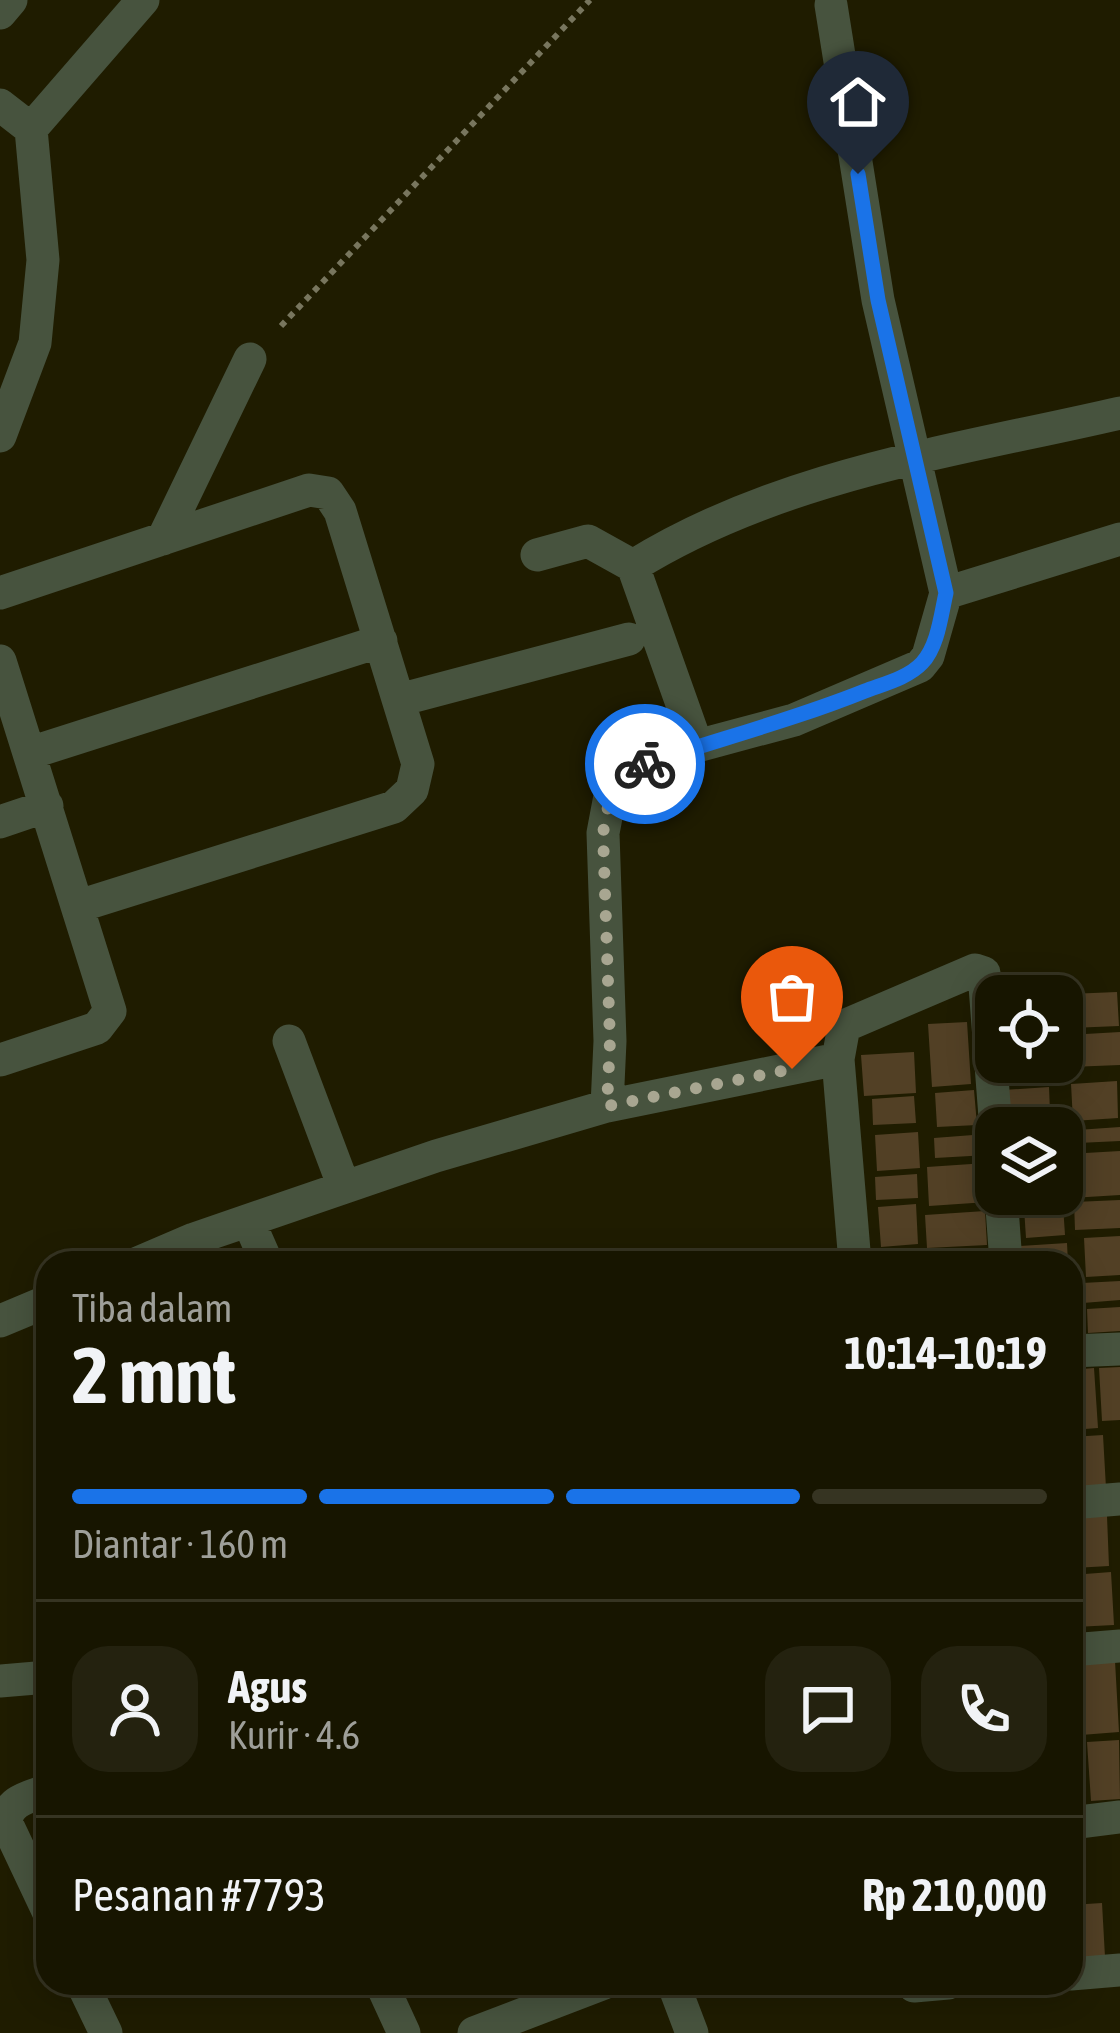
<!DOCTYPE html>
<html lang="id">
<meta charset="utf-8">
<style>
body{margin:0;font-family:"Asap Condensed",sans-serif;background:#24220f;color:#f1f3f6;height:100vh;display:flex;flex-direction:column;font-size:45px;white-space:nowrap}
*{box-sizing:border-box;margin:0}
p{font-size:39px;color:#9e9f99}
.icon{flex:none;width:66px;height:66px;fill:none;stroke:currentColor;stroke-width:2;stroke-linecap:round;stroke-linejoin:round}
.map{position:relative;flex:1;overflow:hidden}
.sheet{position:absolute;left:36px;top:1251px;width:1047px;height:744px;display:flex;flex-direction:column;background:#171500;border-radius:36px;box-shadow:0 6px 30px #0003,0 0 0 3px #363422}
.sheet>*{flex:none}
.buttons{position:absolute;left:975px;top:975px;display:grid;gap:24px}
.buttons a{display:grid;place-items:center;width:108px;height:108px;border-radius:24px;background:#171500;box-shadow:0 6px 30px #0003,0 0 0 3px #363422;font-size:60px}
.pin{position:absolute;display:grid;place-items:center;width:102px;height:102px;color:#fff;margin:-123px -51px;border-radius:50% 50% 50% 0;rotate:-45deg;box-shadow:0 0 12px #0007}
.pin .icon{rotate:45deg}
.courier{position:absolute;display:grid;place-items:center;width:120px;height:120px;margin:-60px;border:9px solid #1a73e8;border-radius:50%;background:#fff;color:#222;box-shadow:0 3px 15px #0007}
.summary em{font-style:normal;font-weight:700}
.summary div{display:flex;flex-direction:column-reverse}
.summary{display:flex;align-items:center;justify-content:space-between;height:204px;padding:0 36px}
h1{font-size:78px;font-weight:700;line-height:90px}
.bar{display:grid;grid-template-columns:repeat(4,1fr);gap:18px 12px;align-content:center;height:144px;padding:0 36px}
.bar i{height:15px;border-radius:9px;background:#363422}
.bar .current{background:#1a73e8}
.bar p{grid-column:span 4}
.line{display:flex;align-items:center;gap:30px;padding:0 36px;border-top:3px solid #363422}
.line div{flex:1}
.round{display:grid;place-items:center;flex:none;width:126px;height:126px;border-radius:36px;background:#24220f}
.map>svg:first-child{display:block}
</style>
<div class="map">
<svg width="1120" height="2033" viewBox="0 0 1120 2033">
<rect width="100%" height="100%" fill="#1f1c00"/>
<path fill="#524025" d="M1063 986V996H1001V990Z
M1117 992 1119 1026 1071 1028 1069 994Z
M967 1022 971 1084 932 1087 928 1024Z
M1120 1032V1065L1070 1067 1068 1035Z
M914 1052 916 1093 864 1096 861 1055Z
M1008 1062H1062V1073L1009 1076Z
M1117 1081 1118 1118 1073 1121 1071 1084Z
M1049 1087 1050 1112 1005 1115 1003 1090Z
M974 1090 977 1125 937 1127 935 1093Z
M914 1096 916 1123 873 1125 872 1099Z
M1120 1127V1141L1078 1143 1077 1130Z
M918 1132 920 1168 877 1171 875 1135Z
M986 1134 988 1155 935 1158 934 1138Z
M1120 1151V1195L1071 1198 1068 1154Z
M986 1163 988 1202 929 1206 927 1167Z
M917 1174 918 1198 876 1200 875 1177Z
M1120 1200V1228L1075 1230 1074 1202Z
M916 1204 918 1244 881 1247 878 1207Z
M1063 1205 1065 1235 1026 1238 1024 1208Z
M985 1211 987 1245 927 1248 925 1215Z
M1120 1236V1275L1086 1277 1084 1238Z
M1067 1243 1068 1263H1021L1020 1246Z
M983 1251 984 1263H939V1254Z
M1120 1281V1300L1083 1303 1082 1283Z
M1120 1307V1331L1088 1333 1087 1309Z
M1120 1367V1420L1102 1421 1099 1368Z
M1094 1368 1098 1428 1071 1430V1370Z
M1103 1435 1106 1488 1071 1491V1437Z
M1107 1516 1109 1566 1074 1568 1071 1518Z
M1111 1572 1114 1625 1075 1627 1072 1575Z
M1115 1661 1119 1732 1081 1735 1077 1663Z
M1119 1740 1120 1799 1091 1801 1087 1742Z
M1071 1745H1079L1082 1795 1071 1796Z
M1081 1853 1084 1893 1071 1894V1854Z
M1102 1903 1105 1957 1071 1959V1905Z"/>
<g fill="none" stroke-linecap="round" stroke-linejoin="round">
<path stroke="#78765e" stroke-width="6" stroke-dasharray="6 6" stroke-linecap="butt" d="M281 326 590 0"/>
<path stroke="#47533e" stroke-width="33" d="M831 5 878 300 946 593
M0 13 11 0
M0 105 31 129 43 260 35 343 0 436
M31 129 143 0
M163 539 250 359
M537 555 588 541 633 566 697 746
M633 566C779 475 955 451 1120 413
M0 593 309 490 328 493 340 511 418 764 412 790 394 807 79 906
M0 661 110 1011 97 1028 0 1060
M399 700 629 639
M30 753 381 641
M0 822 47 806
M289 1041 344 1187
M607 1106 838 1059
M1001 1194 1006 1263
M249 1222 267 1263
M138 1263 194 1239 436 1156 607 1106 610 1041 603 833 613 780 640 766 697 746 794 720 920 666 928 656 946 593 1120 539
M855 1263 838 1059 844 1026 975 970 984 973 996 1130
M0 1321 48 1301
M1071 1351 1120 1349
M1071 1503 1120 1499
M1071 1650 1120 1646
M0 1681 48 1677
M48 1790C30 1797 8 1800 6 1822L48 1911
M1071 1823 1120 1817
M1071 1974 1120 1970
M82 1983 106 2033
M381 1983 404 2033
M673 1983 692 2033
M914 1986 948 1983
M474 2033 604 1983"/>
</g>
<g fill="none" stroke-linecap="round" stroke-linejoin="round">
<path stroke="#a8a691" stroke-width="12" stroke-dasharray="0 21.6" d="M645 764 613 780 603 833 610 1041 607 1106 792 1069"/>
<path stroke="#1a73e8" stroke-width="15" d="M645 764C719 739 793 720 865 691 883 684 908 678 922 663 938 646 941 615 946 593L878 300 858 174"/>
</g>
</svg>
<div class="buttons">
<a><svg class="icon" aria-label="locate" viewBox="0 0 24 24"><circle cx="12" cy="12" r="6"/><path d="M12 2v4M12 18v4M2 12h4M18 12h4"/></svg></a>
<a><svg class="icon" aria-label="layers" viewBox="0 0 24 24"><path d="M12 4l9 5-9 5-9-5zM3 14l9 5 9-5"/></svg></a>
</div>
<div class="pin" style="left:792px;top:1069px;background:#ea580c"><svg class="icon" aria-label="bag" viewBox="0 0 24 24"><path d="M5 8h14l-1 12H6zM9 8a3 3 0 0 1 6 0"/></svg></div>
<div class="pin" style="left:858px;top:174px;background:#1f2937"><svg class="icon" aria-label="home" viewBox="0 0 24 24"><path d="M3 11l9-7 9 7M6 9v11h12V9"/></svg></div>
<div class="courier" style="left:645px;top:764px"><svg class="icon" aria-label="bike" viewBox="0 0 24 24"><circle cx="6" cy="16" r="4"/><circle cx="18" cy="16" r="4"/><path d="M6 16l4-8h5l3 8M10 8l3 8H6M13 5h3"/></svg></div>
<section class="sheet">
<div class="summary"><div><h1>2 mnt</h1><p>Tiba dalam</p></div><em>10:14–10:19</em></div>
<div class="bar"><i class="current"></i><i class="current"></i><i class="current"></i><i></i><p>Diantar · 160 m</p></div>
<div class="line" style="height:216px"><a class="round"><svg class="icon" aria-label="person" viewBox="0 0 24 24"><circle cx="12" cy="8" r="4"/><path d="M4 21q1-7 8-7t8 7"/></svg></a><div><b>Agus</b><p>Kurir · 4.6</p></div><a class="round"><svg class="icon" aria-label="chat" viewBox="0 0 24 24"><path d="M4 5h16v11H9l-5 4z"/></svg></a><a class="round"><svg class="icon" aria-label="phone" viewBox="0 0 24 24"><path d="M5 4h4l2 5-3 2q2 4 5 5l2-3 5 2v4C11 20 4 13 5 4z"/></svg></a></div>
<div class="line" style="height:156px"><div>Pesanan #7793</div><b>Rp 210,000</b></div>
</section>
</div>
